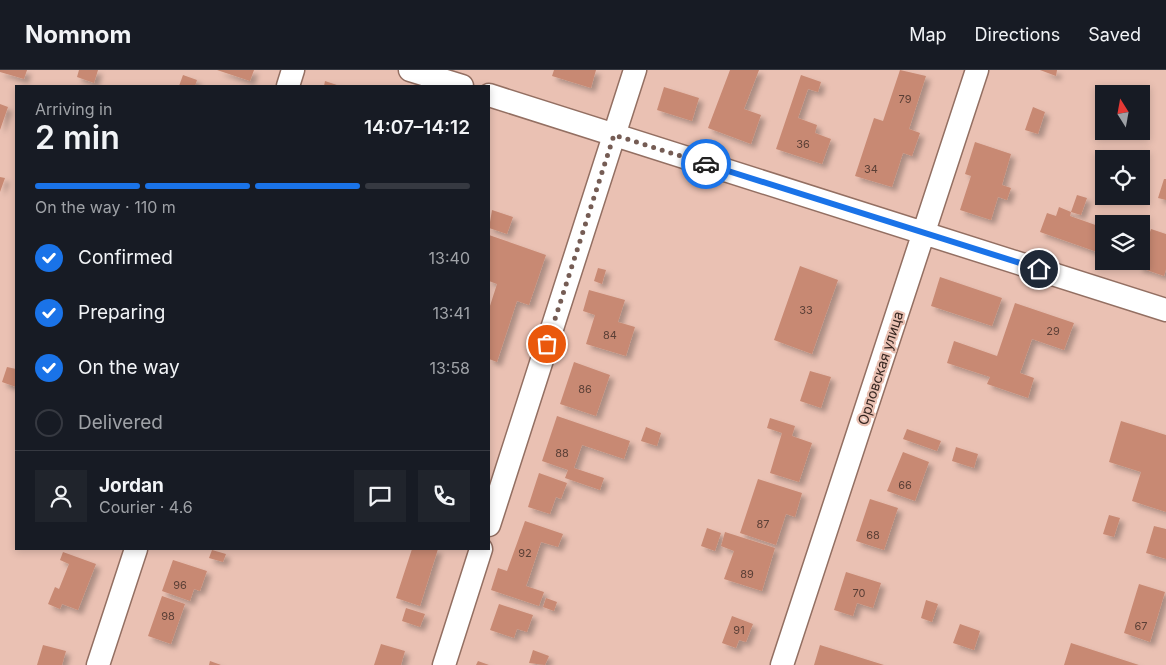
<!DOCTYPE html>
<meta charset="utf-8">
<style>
body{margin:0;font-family:Inter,sans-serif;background:#20242c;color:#f1f3f6;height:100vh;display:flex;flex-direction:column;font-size:19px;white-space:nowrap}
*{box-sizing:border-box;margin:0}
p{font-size:16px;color:#9ea1a6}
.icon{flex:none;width:28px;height:28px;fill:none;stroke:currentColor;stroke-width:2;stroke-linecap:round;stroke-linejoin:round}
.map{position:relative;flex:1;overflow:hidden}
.details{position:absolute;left:15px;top:15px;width:475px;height:465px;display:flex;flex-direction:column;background:#171b24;border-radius:0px;box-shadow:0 2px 8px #0003}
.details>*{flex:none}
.needle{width:32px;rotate:349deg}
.buttons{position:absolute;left:1095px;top:15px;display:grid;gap:10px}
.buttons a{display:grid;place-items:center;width:55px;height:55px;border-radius:0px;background:#171b24;box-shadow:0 2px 8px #0003;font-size:25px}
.pin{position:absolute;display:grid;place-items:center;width:42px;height:42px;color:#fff;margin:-21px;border:2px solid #fff;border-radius:50%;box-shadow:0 1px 5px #0007}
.courier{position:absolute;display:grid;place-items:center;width:50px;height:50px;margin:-25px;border:4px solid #1a73e8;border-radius:50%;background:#fff;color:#222;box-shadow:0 1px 6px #0007}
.summary em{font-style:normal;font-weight:600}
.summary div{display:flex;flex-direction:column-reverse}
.summary{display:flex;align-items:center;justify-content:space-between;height:85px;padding:0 20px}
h1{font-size:32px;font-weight:600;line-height:38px}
.bar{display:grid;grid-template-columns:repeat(4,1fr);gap:8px 5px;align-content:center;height:60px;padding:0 20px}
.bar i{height:6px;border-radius:4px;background:#363941}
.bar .current{background:#1a73e8}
.bar p{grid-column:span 4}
.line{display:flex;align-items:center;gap:12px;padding:0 20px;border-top:1px solid #363941}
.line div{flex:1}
.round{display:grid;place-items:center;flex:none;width:52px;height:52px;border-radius:0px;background:#20242c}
ol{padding:0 20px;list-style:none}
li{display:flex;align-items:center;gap:15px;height:55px}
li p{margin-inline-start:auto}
li .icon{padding:5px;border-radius:50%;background:#1a73e8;color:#fff;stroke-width:4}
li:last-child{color:#9ea1a6}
li i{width:28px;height:28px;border:2px solid #363941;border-radius:50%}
header{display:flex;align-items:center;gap:30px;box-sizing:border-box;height:70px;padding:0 25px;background:#171b24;border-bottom:1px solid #363941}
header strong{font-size:24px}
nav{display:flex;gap:28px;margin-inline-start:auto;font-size:18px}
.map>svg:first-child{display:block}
</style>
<header>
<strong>Nomnom</strong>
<nav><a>Map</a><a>Directions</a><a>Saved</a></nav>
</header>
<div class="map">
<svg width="1166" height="595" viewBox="0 0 1166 595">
<defs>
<filter id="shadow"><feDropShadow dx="4.5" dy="4.5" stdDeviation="2.5" flood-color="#0004"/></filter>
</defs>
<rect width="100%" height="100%" fill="#eac1b3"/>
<path fill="#c88973" filter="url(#shadow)" d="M0 0H27L24 9 0 2Z
M79 0H98L94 13 77 7Z
M217 0H254L250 11Z
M554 0H596L591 18 552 6Z
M730 0H759L744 39 761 45 751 74 708 58Z
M900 0 926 6 909 59 920 63 912 86 903 83 892 117 855 106 874 48 883 51Z
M1040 0H1057L1056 6Z
M183 5 197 10 195 16H179Z
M801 5 821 12 818 22 808 19 798 48 817 55 815 63 831 69 822 94 776 79Z
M325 11 340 16H324Z
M664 17 699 28 692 51 657 40Z
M0 34 8 37 0 60Z
M1033 37 1045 42 1038 64 1025 60Z
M975 72 1011 84 1002 115 1011 118 1007 130 998 127 991 150 960 140 971 106 965 104Z
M0 107 5 108 0 122Z
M1164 109H1166V130L1158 128Z
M1077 125 1087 128 1081 145 1071 142 1070 146 1104 158 1097 182 1040 162 1047 143 1056 146 1059 137 1071 142Z
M492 140 513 147 507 164 489 158Z
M1151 159 1166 164V199L1164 206 1138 197Z
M489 165 546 185 529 235 517 231 497 292 489 289V239L497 214 489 211Z
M800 196 838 210 812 284 774 270Z
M598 198 606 200 602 214 594 211Z
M940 207 1002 228 992 256 931 236Z
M589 220 625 230 618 252 635 257 626 286 586 274 595 245 583 241Z
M1015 233 1074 253 1064 280 1032 269 1020 303 1034 308 1028 328 987 314 990 307 947 293 954 271 997 286Z
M574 292 610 305 596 346 560 334Z
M7 297 16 299V317L2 312Z
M810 301 831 307 821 338 800 331Z
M557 346 630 371 624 389 582 375 574 398 604 408 600 420 565 408 568 400 542 391Z
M770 348 795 356 792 366 812 373 799 412 770 403 782 363 767 358Z
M1121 351 1166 365V442L1132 431 1141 402 1109 392Z
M646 357 661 363 657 376 641 371Z
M907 359 941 371 937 381 903 369Z
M956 377 978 384 974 398 952 391Z
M903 382 929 392 915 431 887 421Z
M539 403 567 413 561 429 556 427 550 444 528 437Z
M758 409 802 423 795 447 786 444 776 475 740 463Z
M870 429 898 438 884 480 856 471Z
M1109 445 1120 448 1114 467 1103 464Z
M525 451 563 464 558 477 541 472 529 508 526 516 544 522 539 536 491 520 498 498 507 501Z
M1154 456 1166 459V489L1146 483Z
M707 458 721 463 715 481 701 476Z
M725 462 775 478 762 521 724 509 734 481 721 476Z
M412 479H438L420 536 396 528Z
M212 480 226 484 223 492 209 488Z
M63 482 96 494 78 540 62 534 60 539 48 534 55 517 59 519 69 494 60 490Z
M173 490 207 501 200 521 194 519 190 531 162 521Z
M846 502 881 513 873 538 857 533 853 546 834 540Z
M1139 514 1165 522 1150 572 1124 563Z
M162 526 185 534 171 574 148 566Z
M546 528 557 532 554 541 543 537Z
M926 530 938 534 932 552 921 548Z
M499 534 533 545 527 562 517 559 514 568 490 560Z
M406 538 425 544 420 557 402 551Z
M732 546 753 554 746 572 739 570 736 578 722 573Z
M960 554 980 561 974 580 953 573Z
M1071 573 1139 595H1064Z
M381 574 405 581 401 595H374Z
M43 575 66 581 62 595H37Z
M820 575 884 595H814Z
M533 580 549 586 545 595 529 593Z
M210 591 221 595H209Z
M478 591 489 595H476Z"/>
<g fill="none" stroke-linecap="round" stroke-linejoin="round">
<defs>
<path id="minor" d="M410 0 462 16
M288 16 293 0
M489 25 1166 240
M489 455 635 0
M98 595 136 479
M444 595 481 479
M782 595 977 0"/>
</defs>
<use href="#minor" stroke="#936f62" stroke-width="25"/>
<use href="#minor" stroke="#fff" stroke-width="22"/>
</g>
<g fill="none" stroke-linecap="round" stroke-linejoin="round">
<path stroke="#755c54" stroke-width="5" stroke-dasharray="0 9" d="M547 274 614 65 706 94"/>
<path stroke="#1a73e8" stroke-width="6" d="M706 94 1039 199"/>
</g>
<g text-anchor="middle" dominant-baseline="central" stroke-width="4.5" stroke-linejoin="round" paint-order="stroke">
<g font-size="11" fill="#5a3f36">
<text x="905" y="29">79</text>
<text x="803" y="74">36</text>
<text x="871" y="99">34</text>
<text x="806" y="240">33</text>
<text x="1053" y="261">29</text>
<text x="610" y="265">84</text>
<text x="585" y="319">86</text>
<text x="562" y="383">88</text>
<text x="905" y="415">66</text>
<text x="763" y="454">87</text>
<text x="873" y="465">68</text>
<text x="525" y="483">92</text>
<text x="747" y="504">89</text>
<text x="180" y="515">96</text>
<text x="859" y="523">70</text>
<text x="168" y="546">98</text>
<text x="1141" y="556">67</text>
<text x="739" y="560">91</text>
</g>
<g font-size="14" fill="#362621" stroke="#eac1b3">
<text transform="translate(880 298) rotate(-72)">Орловская улица</text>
</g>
</g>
</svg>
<div class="buttons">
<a><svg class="needle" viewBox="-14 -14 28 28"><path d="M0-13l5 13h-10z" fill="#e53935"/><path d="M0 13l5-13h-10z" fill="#9ea1a6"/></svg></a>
<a><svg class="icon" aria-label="locate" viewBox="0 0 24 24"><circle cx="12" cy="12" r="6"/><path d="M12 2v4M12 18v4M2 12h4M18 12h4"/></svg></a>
<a><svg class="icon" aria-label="layers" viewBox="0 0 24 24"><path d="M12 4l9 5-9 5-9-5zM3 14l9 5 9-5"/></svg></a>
</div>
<div class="pin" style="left:547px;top:274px;background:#ea580c"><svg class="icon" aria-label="bag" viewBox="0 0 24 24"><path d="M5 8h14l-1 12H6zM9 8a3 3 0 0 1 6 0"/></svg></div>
<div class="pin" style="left:1039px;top:199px;background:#1f2937"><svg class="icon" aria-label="home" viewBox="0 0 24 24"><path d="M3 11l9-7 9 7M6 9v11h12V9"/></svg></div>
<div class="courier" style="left:706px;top:94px"><svg class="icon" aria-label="car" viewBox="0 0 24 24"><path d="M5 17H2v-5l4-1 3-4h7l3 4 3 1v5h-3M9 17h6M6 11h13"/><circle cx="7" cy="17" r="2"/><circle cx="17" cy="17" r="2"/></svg></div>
<section class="details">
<div class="summary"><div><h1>2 min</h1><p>Arriving in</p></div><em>14:07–14:12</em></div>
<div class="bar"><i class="current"></i><i class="current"></i><i class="current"></i><i></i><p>On the way · 110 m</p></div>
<ol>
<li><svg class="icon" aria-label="check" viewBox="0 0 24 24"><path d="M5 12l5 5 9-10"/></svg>Confirmed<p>13:40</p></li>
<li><svg class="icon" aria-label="check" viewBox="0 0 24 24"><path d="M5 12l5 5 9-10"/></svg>Preparing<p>13:41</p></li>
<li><svg class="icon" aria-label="check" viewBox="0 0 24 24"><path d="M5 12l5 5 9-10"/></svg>On the way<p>13:58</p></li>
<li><i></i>Delivered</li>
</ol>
<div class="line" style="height:90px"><a class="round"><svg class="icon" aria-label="person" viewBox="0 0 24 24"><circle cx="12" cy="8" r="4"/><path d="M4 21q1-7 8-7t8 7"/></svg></a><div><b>Jordan</b><p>Courier · 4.6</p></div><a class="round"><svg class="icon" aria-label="chat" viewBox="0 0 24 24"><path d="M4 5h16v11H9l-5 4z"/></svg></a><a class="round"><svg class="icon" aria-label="phone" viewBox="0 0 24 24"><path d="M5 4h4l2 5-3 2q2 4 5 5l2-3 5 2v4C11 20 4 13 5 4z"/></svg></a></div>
</section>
</div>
